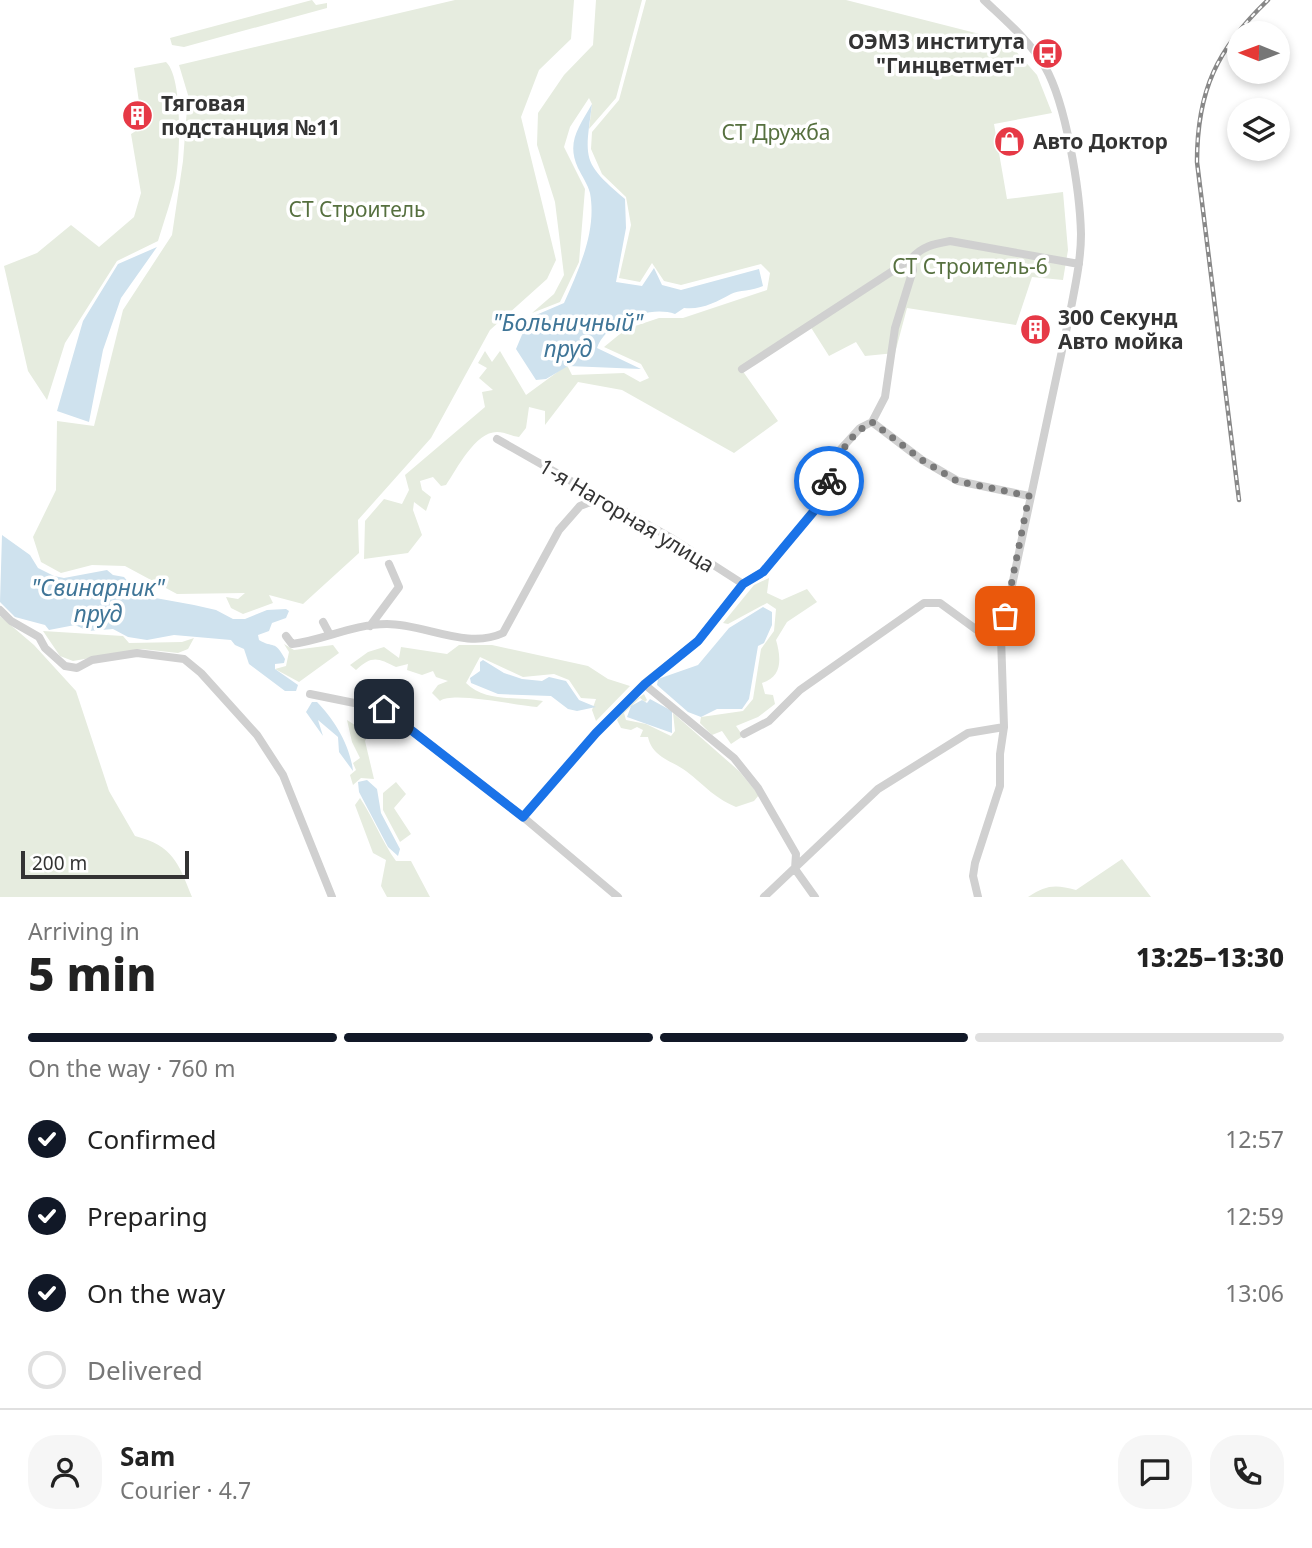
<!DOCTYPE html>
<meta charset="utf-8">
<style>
body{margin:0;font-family:"Noto Sans",sans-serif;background:#f6f6f6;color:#222;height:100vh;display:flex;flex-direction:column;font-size:26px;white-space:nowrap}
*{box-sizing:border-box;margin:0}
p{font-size:23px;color:#767676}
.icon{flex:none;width:38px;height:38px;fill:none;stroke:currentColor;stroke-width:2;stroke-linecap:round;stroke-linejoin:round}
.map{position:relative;height:897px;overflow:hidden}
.drawer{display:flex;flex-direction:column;background:#fff;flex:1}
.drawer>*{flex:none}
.needle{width:46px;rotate:271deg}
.fabs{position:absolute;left:1227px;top:21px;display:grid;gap:14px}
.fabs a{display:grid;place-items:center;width:63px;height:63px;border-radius:50%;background:#fff;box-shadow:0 4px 10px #0003;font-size:35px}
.scale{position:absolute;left:21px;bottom:18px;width:168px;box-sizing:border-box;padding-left:7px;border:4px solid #333;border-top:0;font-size:19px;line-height:24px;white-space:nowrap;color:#333;-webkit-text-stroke:5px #fff;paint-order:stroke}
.pin{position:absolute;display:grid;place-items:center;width:60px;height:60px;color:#fff;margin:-30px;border-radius:14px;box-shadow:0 4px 10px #0006}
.courier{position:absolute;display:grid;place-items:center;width:70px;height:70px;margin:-35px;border:5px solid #1a73e8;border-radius:50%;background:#fff;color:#222;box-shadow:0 2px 9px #0007}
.head em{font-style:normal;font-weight:800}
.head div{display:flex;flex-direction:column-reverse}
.head{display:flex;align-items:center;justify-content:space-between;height:119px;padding:0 28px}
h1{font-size:46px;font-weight:800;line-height:52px}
.bar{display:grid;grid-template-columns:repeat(4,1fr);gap:10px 7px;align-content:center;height:84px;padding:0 28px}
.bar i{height:9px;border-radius:5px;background:#e0e0e0}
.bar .on{background:#111827}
.bar p{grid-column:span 4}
.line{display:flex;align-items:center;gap:18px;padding:0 28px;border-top:2px solid #e0e0e0}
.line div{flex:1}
.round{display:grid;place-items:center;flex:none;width:74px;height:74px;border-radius:28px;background:#f6f6f6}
ol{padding:0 28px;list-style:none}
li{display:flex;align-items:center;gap:21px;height:77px}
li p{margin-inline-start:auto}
li .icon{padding:7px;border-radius:50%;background:#111827;color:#fff;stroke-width:4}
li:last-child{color:#767676}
li i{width:38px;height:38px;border:4px solid #e0e0e0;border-radius:50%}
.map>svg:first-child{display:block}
</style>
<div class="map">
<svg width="1312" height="897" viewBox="0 0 1312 897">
<rect width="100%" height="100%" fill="#fff"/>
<path fill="#e6ecdf" d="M312 0 316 5 327 3V8L184 47 172 45 170 38Z
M455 0H574L571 39 539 70 521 117 556 260 547 279 490 330 431 438 358 520 359 553 303 604 269 595 273 603 243 614 231 608 226 597 238 599 245 593 177 594 125 566 92 565 61 573 41 562 33 537 56 490 57 421 94 426 123 310 172 235 183 161 188 95 179 65Z
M596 0H642L616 98 589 129 592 104 589 98 570 127 564 147 585 189 579 262 560 302 532 313 554 294 564 275 555 202 537 145 538 113 564 75 593 45Z
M646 0H846L1007 41 1037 75 1052 113 994 124 1007 199 1063 192 1068 250 1063 280 1032 277 1016 325 907 308 895 353 865 356 856 342 829 356 810 326 742 370 778 421 734 453 622 390 578 382 545 425V411L529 407 526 428 519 437C512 436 504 432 497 432 475 432 457 469 446 485L441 486 433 477 420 481 422 490 431 497 426 511 414 502 413 510 422 535 408 553 364 559 365 521 384 499 402 504 409 490 405 475 485 407 482 392 493 390 479 378 487 368 478 363 485 351 492 362 500 351 526 395 567 365 572 375 624 373 640 382 649 378 641 364 604 347 626 329 659 318H683L767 290 770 273 761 264 681 285 664 281 652 263 640 282 619 278 631 225 626 197 602 174 591 149 592 132 619 100Z
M166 62C183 77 180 155 176 178 172 199 164 221 158 241L117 261 65 343 47 400 28 371 4 266 37 253 71 225 99 247 134 217 141 193 131 134 147 124 145 105 139 102 134 68Z
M769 578 767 593 782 600 807 589 817 602 787 622 776 640C781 657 783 677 762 683L765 694 773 695 775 704 758 717 736 726 743 736 731 744 722 731 712 735 700 723 701 717 743 711 753 699 761 649 774 631 776 609 767 603 728 624 723 623 754 585Z
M0 616 34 645 76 691 109 791 135 836C173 846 178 862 192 897H0Z
M43 631 123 636 129 643 182 642 194 638 188 649 178 653 142 649 73 661 60 656Z
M284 644 294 650 333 645 339 653 299 682 275 669 286 666 289 652Z
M459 645H492L588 666 608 679 630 686 596 721 592 710 596 699 581 698 569 680 554 674 523 677 480 657 466 683C486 703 517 696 543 701L537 707C518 706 453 691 440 701L432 693 438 685 448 681 436 677 433 671 422 675 407 670 408 664 396 667C378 658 372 655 356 670L350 665 368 652 384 647 399 658 401 647 447 654Z
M644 694 647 700 645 702 640 698 624 713 626 720 646 724 671 736 675 731 673 713 739 771 759 795 754 801 736 807C712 797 703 783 683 769 669 760 652 756 648 737H640L643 730 637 727 631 730 621 728 617 720C624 707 632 702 644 694Z
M347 720 369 734 365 741 374 779 361 778 353 785 350 775 356 770 353 763 360 758 352 742Z
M396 782 406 794 394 808 411 834 400 842 383 810V793Z
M360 798C374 819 382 842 396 861H411L430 897H387L381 886 386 860 373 853 355 805Z
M1122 859 1151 897H1028C1046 885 1055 884 1076 890Z"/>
<path fill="#cfe2ee" d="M592 104C585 159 581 162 625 199L626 228 616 282 642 286 654 268 662 285 681 290 759 269 763 286C753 291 738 290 731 294 716 302 702 310 684 308L675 314C649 305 606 322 597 348L641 369 568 366 546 379 536 380 516 349 529 318 564 303C579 269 597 231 590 193 588 185 582 176 578 168 566 142 579 127 592 104Z
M157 247 121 298 103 350 89 422 57 411 83 321 118 264Z
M2 535 30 555 38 568 54 576 64 578 107 570 113 575 124 577 139 595 194 605 216 610 233 619H245L267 610 286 609 289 611 286 618 272 623 269 631 258 635 259 640C274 649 274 639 285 659L284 663 275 664V669L298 685 296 691H285L249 664 244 649 235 645 231 640 174 635 147 640 128 637 113 629 88 631 75 625 49 630 45 625 15 617 0 602Z
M763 607 772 612V625L764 643 758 646 749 699 742 709H717L701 717 688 712 657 685 658 679 698 665 729 628Z
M483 660 504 673 522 679 542 681 549 677 566 681 579 700 596 707 577 711 568 709 551 696 498 694 471 683 470 678 480 671V662Z
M650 699 672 711V733L627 717 631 706 642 700 647 703Z
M312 702H317C334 719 350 745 353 771L339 752 338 737 318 720 323 736 306 712Z
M367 780 377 789 381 813 400 849 398 856 388 847 359 792 358 782Z"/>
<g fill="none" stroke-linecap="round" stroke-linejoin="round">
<path stroke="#d0d0d0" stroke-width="8" d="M742 369 911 259C922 246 934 244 950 241L1079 264
M872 422 922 460 958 481 1029 496
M497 439 673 539 743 584
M0 610 11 621 39 637 45 648 65 666 77 668 92 660 137 653 184 659 201 673 257 735 283 775 332 897
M323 622 330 635
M370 626 399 587 389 564
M286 636 292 644C324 640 353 624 387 624 425 624 467 650 503 633L559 530 580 506 601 498
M644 684 734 758 758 788 796 854 795 869
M310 694 384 709 523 817 618 897
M744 734 769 721 800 690 924 603H940L981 633 1001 637
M523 817 596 733 644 684 698 641 743 584 763 572 814 511 840 450 860 428 872 422 885 397 895 328 913 270 911 259
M795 869 815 897
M764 897 878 789 968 733 1004 727
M978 897 973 876 975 863 1000 786V754L1004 727 1001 637 1070 313C1075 287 1081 260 1081 234 1080 191 1066 103 1045 67 1031 42 1005 20 984 0"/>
<defs>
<path id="rail" d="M1239 500 1197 162C1197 90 1217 49 1268 0"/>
</defs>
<use href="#rail" stroke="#888" stroke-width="4.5"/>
<use href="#rail" stroke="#fff" stroke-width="2" stroke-dasharray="5" stroke-linecap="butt"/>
</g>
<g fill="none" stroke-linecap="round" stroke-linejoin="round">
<path stroke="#7a7a7a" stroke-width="7" stroke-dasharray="0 12.6" d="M829 481C838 456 847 436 872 422L922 460 957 481 1029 496 1005 616"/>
<path stroke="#1a73e8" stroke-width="9" d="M384 709 523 817 596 733 645 684 698 641 743 584 763 572 814 511 829 481"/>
</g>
<defs>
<symbol id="bus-disc" viewBox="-11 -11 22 22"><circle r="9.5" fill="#e63946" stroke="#fff"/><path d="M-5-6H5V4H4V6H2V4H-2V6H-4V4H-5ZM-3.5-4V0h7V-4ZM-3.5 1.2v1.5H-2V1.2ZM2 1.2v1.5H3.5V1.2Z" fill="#fff"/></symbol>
<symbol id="building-disc" viewBox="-11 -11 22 22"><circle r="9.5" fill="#e63946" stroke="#fff"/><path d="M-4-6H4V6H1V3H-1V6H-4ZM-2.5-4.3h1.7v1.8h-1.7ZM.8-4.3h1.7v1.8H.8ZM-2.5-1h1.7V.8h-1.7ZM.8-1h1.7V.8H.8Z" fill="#fff"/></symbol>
<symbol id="shop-disc" viewBox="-11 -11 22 22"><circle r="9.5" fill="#e63946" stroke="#fff"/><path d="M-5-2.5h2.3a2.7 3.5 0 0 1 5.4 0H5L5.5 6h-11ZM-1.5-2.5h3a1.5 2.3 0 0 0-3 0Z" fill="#fff"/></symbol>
</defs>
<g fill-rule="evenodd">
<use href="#bus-disc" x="1030" y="36" width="35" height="35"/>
<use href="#building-disc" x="120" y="98" width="35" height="35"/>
<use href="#shop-disc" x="992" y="124" width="35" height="35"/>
<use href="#building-disc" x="1018" y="312" width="35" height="35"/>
</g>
<g text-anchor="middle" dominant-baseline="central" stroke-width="7" stroke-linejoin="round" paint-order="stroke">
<g font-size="21" font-weight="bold" fill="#333" stroke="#fff" text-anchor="start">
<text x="1025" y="41" text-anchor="end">ОЭМЗ института<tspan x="1025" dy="24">"Гинцветмет"</tspan></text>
<text x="161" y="103">Тяговая<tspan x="161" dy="24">подстанция №11</tspan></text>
<text x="1033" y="141">Авто Доктор</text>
<text x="1058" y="317">300 Секунд<tspan x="1058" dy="24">Авто мойка</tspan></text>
</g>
<g font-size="21" fill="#56703f" stroke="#fff">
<text x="776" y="132">СТ Дружба</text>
<text x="357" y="209">СТ Строитель</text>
<text x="970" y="266">СТ Строитель-6</text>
</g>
<g font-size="21" fill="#333" stroke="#fff">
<text transform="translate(627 515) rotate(31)">1-я Нагорная улица</text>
</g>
<g font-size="23" font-style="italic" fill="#3f7597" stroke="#fff">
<text x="568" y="322">"Больничный"<tspan x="568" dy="26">пруд</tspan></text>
<text x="98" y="587">"Свинарник"<tspan x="98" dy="26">пруд</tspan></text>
</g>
</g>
</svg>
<div class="fabs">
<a><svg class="needle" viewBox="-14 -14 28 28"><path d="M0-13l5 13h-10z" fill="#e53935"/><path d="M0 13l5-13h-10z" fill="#767676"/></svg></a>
<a><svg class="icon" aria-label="layers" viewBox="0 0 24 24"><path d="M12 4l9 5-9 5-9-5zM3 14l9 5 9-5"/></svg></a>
</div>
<div class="scale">200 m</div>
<div class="pin" style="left:1005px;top:616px;background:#ea580c"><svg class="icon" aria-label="bag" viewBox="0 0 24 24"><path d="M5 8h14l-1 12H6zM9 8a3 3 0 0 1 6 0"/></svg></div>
<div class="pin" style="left:384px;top:709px;background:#1f2937"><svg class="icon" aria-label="home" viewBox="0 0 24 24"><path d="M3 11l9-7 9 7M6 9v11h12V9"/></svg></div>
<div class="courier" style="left:829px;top:481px"><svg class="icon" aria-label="bike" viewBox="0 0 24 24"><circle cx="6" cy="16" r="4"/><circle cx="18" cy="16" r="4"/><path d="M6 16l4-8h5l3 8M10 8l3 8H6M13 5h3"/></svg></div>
</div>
<section class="drawer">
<div class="head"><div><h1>5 min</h1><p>Arriving in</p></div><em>13:25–13:30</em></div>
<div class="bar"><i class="on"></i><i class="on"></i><i class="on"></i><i></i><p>On the way · 760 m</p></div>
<ol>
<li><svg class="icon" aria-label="check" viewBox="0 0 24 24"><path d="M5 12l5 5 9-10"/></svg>Confirmed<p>12:57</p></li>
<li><svg class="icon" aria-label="check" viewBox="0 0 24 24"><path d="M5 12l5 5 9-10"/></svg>Preparing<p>12:59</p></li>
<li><svg class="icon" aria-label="check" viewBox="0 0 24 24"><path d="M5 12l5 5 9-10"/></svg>On the way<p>13:06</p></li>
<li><i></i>Delivered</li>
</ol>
<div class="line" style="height:126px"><a class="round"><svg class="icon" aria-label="person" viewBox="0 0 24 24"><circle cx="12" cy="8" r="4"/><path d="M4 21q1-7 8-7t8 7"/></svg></a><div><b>Sam</b><p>Courier · 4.7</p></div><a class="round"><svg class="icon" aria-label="chat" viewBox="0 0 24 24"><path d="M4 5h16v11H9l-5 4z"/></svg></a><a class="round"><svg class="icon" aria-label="phone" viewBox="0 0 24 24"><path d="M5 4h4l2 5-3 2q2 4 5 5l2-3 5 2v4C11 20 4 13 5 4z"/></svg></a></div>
</section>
